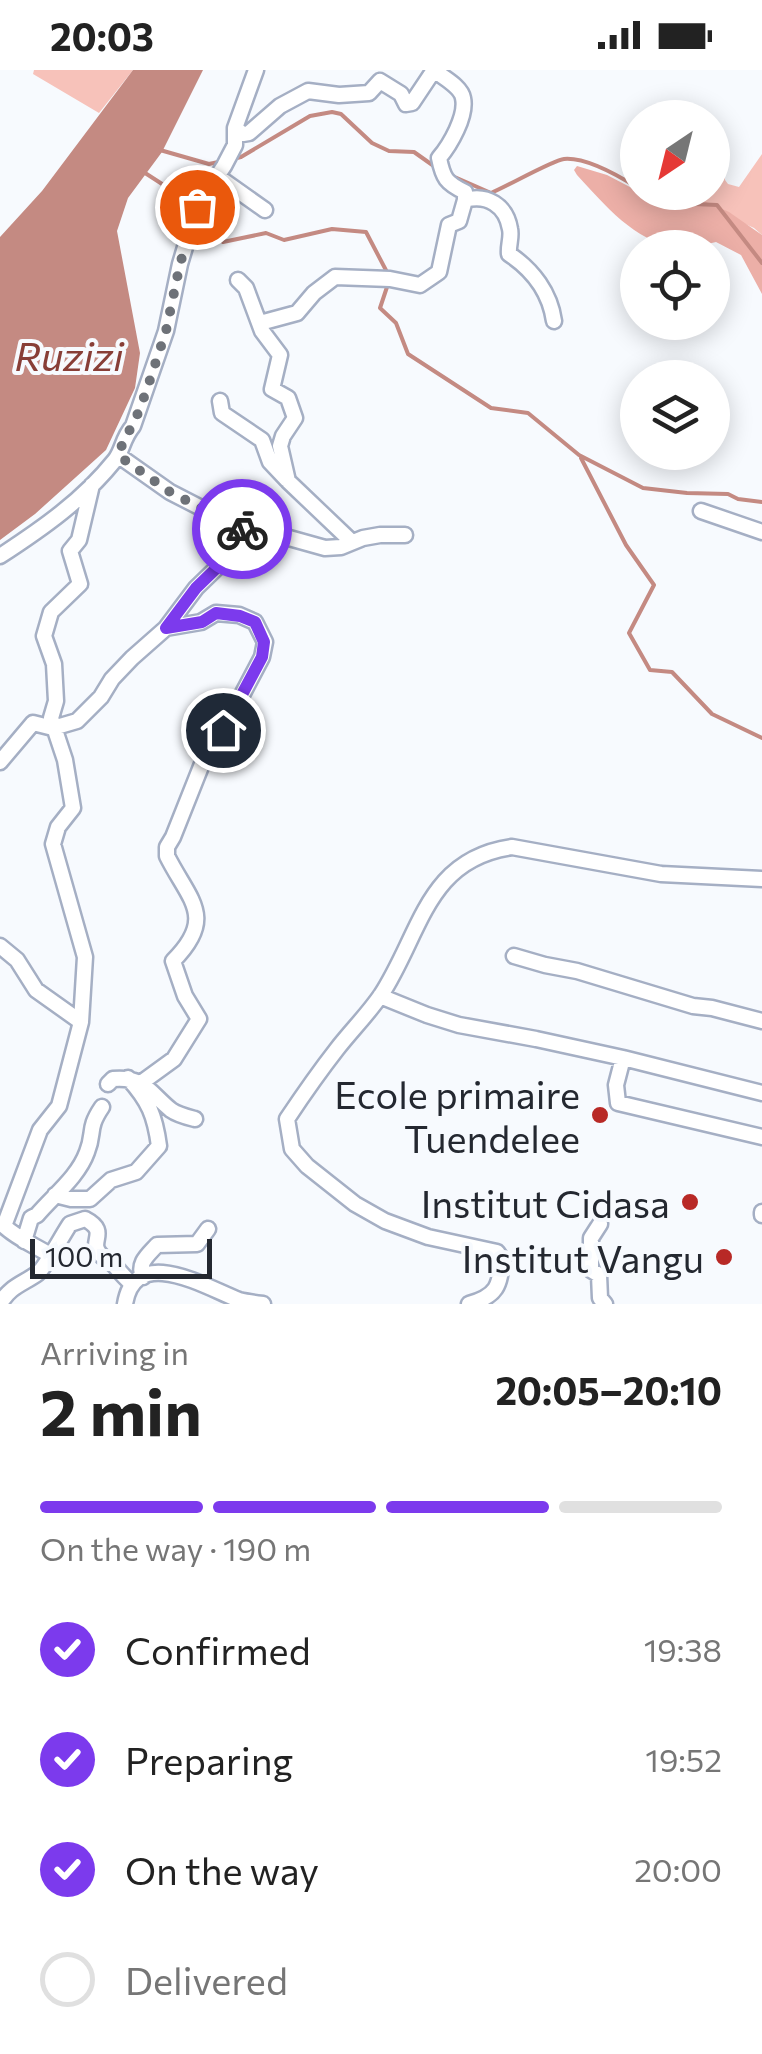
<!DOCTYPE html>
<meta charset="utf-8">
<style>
body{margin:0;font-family:Commissioner,sans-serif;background:#f6f6f6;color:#222;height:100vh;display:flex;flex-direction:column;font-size:38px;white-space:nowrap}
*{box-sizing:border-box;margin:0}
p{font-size:32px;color:#767676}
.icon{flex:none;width:55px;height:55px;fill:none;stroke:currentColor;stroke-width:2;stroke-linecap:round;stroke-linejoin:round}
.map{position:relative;height:1234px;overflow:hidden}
.side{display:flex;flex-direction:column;background:#fff;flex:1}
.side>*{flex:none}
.needle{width:65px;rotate:215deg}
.fabs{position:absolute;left:620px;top:30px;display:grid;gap:20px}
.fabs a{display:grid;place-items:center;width:110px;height:110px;border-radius:50%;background:#fff;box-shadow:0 5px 25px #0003;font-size:50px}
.scale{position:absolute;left:30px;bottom:25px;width:182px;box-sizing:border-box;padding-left:10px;border:5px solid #242830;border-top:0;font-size:28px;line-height:35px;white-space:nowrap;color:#242830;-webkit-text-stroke:8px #f7fafe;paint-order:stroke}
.pin{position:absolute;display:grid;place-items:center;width:85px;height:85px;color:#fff;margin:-42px;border:5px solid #fff;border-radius:50%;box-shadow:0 2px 10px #0007}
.courier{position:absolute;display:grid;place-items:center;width:100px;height:100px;margin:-50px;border:8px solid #7c3aed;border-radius:50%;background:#fff;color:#222;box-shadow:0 2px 12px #0007}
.summary em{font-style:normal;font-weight:700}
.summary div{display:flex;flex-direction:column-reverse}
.summary{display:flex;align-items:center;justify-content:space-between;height:170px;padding:0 40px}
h1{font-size:65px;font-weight:700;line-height:75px}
.bar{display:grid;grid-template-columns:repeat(4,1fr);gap:15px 10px;align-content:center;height:120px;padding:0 40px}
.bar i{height:12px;border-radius:8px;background:#e0e0e0}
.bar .selected{background:#7c3aed}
.bar p{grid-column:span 4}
ol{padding:0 40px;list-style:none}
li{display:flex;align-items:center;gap:30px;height:110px}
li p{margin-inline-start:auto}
li .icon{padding:10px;border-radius:50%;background:#7c3aed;color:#fff;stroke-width:4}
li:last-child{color:#767676}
li i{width:55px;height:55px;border:5px solid #e0e0e0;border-radius:50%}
.status{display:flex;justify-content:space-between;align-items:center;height:70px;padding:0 50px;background:#fff;direction:ltr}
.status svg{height:28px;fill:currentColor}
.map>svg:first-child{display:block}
</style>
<div class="status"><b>20:03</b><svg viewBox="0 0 49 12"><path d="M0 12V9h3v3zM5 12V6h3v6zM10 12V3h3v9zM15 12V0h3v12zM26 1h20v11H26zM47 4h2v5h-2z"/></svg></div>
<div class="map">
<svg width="762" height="1234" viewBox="0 0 762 1234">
<rect width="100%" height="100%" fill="#f7fafe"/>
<path fill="#f7c2ba" d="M34 0H133L99 43 33 4Z
M762 84V165L754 158 677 123 651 128 641 123 712 122 713 89 725 100V110L728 114 739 117Z"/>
<path fill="#ecafa7" d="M577 96 607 105 651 128 677 123 688 124 729 142 762 165V224L741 185 716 172C703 175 690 179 677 178 634 171 605 135 577 105L574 100Z"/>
<path fill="#c48a82" d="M133 0H203L162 82 128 128 117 161 140 283 135 318 106 380 35 444 0 470V167L42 121Z"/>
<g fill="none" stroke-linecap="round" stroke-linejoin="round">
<path stroke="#c48a82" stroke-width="4" d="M160 80 209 94 223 91
M233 89 241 87 310 46 332 42 341 44 372 73 389 81 414 82 438 99
M142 101 193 134
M450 105 491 123C506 117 553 90 564 89 587 87 619 106 638 118
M647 122 670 133 717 135 762 193
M200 140 223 172 266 163 284 170 332 159 366 162 389 206
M388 214 380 238 396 253 408 284 491 338 528 343 579 385 643 418 687 423 728 424 738 429 762 432
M581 388 626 475 654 515 629 563 650 600 672 602 712 644 762 668"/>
<defs>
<path id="street" d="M235 58 243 64 249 63 280 36 308 21 339 25 369 23 380 11 401 24 406 34 412 33 434 0
M217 106 265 140
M465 130C487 124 506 135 510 159 512 167 508 175 509 184 533 200 550 223 554 251
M238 210 246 218 262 261 280 285 272 319 288 328 295 348 283 366 280 376 288 411 352 472
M260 253 297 243 314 223 335 207 390 209 420 215 439 202 449 155 459 151 465 130V122C446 113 443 108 439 88 450 75 467 46 463 28 461 16 442 7 434 0
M220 331 222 343 262 370 270 392 287 410
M119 386 170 422 244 460
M701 441 762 462
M0 486C43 458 83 430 115 390 123 380 122 369 133 356L166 261 180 194 197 137 224 96 235 75V58L256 0
M0 692 33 653 53 658 77 651 101 627 112 609 132 588 166 558 196 518 230 485 244 460 282 466 325 478 341 477 363 468 380 465H405
M0 876 17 890 36 920 81 952
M514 886 545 895 577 901 693 936 712 938 762 951
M380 926 427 945 459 955 536 969 623 988 762 1023
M623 988 616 1015 618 1033 762 1067
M141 1013 174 989 199 949 185 926 173 891C217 847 189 830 167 786V777L173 767 204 689 223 661 262 587 265 572 255 552 239 545 216 543 201 552 166 558
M108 1014 113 1009C144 1006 150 1023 171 1040 178 1045 187 1047 195 1049
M55 1125 71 1129H90L111 1110 136 1102 159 1076C155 1046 149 1031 128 1008
M762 1142V1145
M600 1154 591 1168V1200L599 1205 600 1228 605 1234
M24 1171 31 1148 37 1145C54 1125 78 1107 87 1082 95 1062 87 1059 102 1037
M50 1185C34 1175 18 1169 4 1156L40 1060 59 1036 81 952 85 887 53 774 58 757 73 738 65 690 51 648 56 631 54 594 44 566 51 542 80 514 70 481 79 470 92 415
M143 1207C137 1193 148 1185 157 1175L197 1174 208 1159
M0 1234C10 1216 23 1214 38 1203 45 1198 63 1164 70 1154L85 1149C110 1162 88 1171 100 1184 104 1189 110 1191 114 1195 120 1202 125 1208 132 1214
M125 1234C135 1173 207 1218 239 1230 247 1232 255 1233 263 1234
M469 1234C497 1226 500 1216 502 1189L497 1182 428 1167 385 1151 355 1134 307 1096 292 1079 287 1049C303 1025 319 1002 337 979 351 961 368 944 381 925 421 864 426 789 512 777L661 804 762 809"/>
</defs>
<use href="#street" stroke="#a5afc4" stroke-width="19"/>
<use href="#street" stroke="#fff" stroke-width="14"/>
</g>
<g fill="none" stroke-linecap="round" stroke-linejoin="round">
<path stroke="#6e7278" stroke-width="10" stroke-dasharray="0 18" d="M197 137 180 194 166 261 146 322 133 356 124 367 119 386 170 422 242 459"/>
<path stroke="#7c3aed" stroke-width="12" d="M223 660 262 587 264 572 255 552 240 546 216 543 202 552 166 558 196 518 230 485 244 460 242 459"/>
</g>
<g fill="#b82926" stroke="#f7fafe" stroke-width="4">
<circle cx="600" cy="1045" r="10"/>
<circle cx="690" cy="1132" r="10"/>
<circle cx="724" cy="1187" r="10"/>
</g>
<g text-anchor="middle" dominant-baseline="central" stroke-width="8" stroke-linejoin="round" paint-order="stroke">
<g font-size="38" fill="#242830" stroke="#f7fafe" text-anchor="end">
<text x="580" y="1023">Ecole primaire<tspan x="580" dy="44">Tuendelee</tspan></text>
<text x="670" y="1132">Institut Cidasa</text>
<text x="704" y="1187">Institut Vangu</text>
</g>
<g font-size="40" font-style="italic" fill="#883e37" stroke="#f7fafe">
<text x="69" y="284">Ruzizi</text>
</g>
</g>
</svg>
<div class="fabs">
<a><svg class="needle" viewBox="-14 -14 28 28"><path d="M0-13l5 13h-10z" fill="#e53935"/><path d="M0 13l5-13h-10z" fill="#767676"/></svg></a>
<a><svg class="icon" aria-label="locate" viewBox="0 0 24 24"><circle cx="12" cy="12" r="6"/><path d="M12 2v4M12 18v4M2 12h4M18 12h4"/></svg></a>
<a><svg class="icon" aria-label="layers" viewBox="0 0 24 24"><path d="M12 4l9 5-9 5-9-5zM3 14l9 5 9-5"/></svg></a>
</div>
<div class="scale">100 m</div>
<div class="pin" style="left:197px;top:137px;background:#ea580c"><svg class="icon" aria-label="bag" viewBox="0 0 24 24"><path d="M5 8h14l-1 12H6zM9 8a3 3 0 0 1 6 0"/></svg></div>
<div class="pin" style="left:223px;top:660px;background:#1f2937"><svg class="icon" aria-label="home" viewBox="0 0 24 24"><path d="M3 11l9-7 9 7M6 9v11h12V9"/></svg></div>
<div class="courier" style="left:242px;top:459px"><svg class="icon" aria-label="bike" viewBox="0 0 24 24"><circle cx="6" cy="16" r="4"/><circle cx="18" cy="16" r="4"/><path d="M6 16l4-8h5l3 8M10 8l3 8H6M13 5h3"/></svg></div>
</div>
<section class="side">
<div class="summary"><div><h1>2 min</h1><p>Arriving in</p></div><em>20:05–20:10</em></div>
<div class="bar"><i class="selected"></i><i class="selected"></i><i class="selected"></i><i></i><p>On the way · 190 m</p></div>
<ol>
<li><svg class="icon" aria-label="check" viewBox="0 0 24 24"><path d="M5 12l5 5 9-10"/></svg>Confirmed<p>19:38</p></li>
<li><svg class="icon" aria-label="check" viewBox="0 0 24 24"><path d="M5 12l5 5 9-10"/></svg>Preparing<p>19:52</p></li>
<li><svg class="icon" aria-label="check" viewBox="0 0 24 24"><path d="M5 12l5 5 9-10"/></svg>On the way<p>20:00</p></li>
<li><i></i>Delivered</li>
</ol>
</section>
